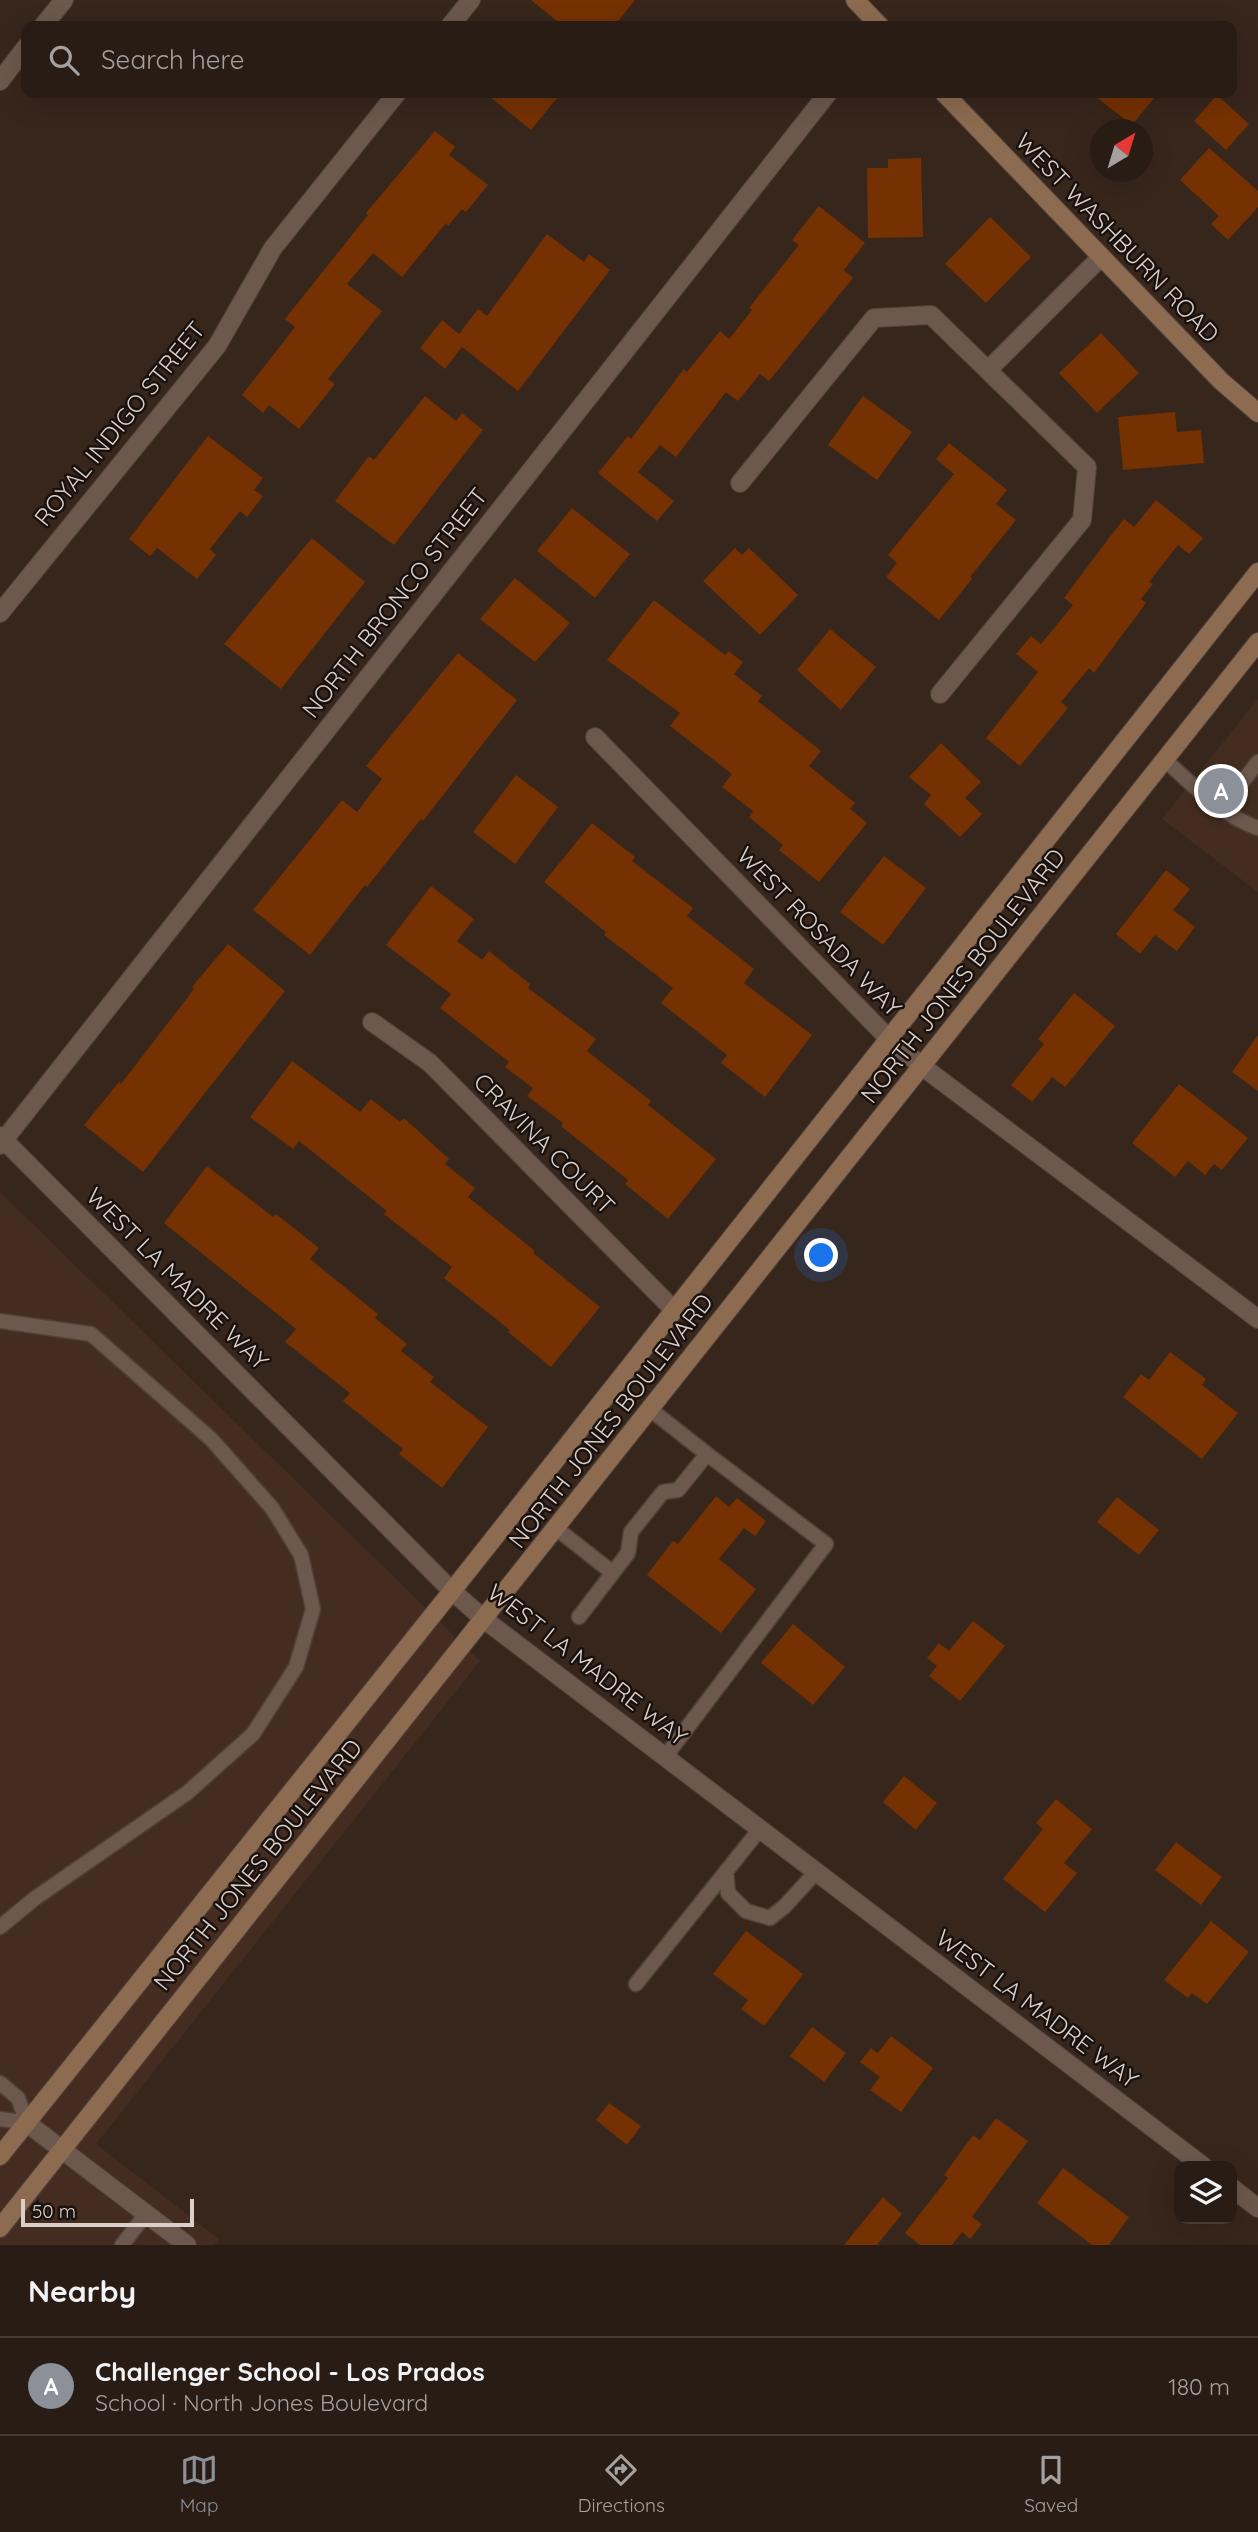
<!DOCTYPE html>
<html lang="en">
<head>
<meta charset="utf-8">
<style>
  :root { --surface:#291c15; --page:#352922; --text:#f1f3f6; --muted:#a5a1a0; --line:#453a34; --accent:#8c9099 }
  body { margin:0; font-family:Quicksand,sans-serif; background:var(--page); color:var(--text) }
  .controls { position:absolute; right:21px; bottom:21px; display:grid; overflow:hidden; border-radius:14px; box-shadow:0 7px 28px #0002 }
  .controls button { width:63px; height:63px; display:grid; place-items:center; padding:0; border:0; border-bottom:2px solid var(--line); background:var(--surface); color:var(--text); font:35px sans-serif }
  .compass { position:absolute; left:1090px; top:119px; width:63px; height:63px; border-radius:50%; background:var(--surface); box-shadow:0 7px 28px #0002; rotate:38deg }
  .scale { position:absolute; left:21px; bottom:18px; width:173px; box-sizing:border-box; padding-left:7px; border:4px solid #dbcfc9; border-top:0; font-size:19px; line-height:24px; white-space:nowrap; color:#dbcfc9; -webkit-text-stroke:5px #19110d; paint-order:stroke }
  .you { position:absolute; left:822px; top:1256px; width:24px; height:24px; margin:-18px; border:5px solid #fff; border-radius:50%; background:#1a73e8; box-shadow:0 0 0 10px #1a73e833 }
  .badge { display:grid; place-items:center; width:46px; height:46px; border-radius:50%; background:var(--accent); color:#fff; font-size:23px; font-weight:700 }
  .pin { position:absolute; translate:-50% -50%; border:4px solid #fff; box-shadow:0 2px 7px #0006 }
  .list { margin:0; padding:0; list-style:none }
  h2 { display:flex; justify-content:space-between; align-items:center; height:91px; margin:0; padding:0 28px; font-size:30px }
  h2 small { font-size:23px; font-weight:400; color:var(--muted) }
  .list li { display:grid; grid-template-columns:46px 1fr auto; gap:21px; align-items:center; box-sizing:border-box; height:98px; padding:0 28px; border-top:2px solid var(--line) }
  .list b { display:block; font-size:26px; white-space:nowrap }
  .list p { margin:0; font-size:23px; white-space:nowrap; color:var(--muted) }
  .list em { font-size:23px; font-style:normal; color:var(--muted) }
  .icon { flex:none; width:38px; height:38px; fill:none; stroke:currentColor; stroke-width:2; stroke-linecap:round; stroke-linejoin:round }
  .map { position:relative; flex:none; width:1258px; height:2245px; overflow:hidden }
  .search { position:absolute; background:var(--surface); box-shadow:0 7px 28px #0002; left:21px; right:21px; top:21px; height:77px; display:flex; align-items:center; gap:18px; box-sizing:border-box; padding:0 24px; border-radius:14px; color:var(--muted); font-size:26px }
  .sheet { height:189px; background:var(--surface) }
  nav { display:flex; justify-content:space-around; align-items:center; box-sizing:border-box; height:98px; border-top:2px solid var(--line); background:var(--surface); font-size:19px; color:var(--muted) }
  nav a { display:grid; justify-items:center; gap:4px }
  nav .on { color:var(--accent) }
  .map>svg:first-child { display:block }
  .built { fill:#442d20 }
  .building { fill:#753102 }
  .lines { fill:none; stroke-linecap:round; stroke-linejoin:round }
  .lane-casing { stroke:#4f4139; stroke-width:17 }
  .street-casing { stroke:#4f4139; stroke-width:20 }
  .secondary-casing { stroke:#4f4139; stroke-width:20 }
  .lane { stroke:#6c584d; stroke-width:14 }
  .street { stroke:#6c584d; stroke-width:18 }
  .secondary { stroke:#8c6b50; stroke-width:18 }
  .labels { text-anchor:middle; stroke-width:5; stroke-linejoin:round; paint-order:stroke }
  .street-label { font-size:24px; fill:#dbcfc9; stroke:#19110d }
</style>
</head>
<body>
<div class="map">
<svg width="1258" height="2245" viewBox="0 0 1258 2245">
  <rect width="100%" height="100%" fill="#37261c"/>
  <path class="built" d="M1258 699V892L1162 819Z
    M0 1192 480 1661 96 2144 219 2239 214 2245H0Z"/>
  <path class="building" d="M531 0H635L614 26H563Z
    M485 93H561L531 130Z
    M1091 93H1158L1132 125Z
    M1217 95 1249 124 1226 150 1194 121Z
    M435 131 455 147 449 155 488 185 466 212 462 209 448 226 446 223 402 277 373 253 347 284 382 311 328 379 335 384 299 429 269 405 263 413 242 395 295 327 285 319 368 215 366 213Z
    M1209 148 1258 191V207L1228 240 1211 224 1219 216 1180 180Z
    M921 158 923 237 868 238 867 168H888V159Z
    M819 206 865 243 844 270 853 278 769 381 760 374 738 401 726 392 676 457 660 445 638 472 674 501 657 521 598 473 628 436 631 439 684 369 687 372 720 331 729 339 752 310 749 308 799 245 792 240Z
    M990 217 1031 257 986 303 945 264Z
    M547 234 584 262 589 254 610 270 518 391 462 347 445 369 420 348 442 320 459 334 478 309 487 316Z
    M1101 333 1139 373 1097 413 1059 373Z
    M425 396 456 421 462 413 483 430 394 545 335 501 369 456 374 460Z
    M863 396 912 432 877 480 828 445Z
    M1175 412 1177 432 1201 430 1204 463 1123 470 1118 417Z
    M208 436 263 478 254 490 263 496 247 517 240 511 210 549 216 555 197 579 157 548 150 556 129 539Z
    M949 443 1007 490 996 504 1016 520 970 577 972 579 939 620 886 577 897 563 888 555 954 474 936 459Z
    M1156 500 1203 538 1189 554 1178 545 1149 582 1153 584 1141 599 1146 603 1094 673 1089 668 1061 702 1068 708 1020 766 986 738 1038 672 1016 654 1031 636 1041 644 1073 605 1064 598 1109 538 1124 519 1134 527Z
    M572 508 630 554 595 598 537 551Z
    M312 538 365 582 281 689 224 644Z
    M735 548 742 555 749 548 798 595 760 635 703 581Z
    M515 578 570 623 535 662 480 619Z
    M654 600 725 655 728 651 743 662 734 674 762 696 758 701 821 751 809 766 855 803 850 809 867 823 819 882 779 850 783 845 749 817 753 811 722 787 732 774 670 726 680 713 607 660Z
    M830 629 876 667 841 710 797 670Z
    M458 653 517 700 423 821 421 819 367 887 365 885 310 955 253 910 342 800 357 812 382 779 366 766Z
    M941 743 981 782 965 798 982 814 960 837 924 804 931 795 909 777Z
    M516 775 558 807 515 864 473 832Z
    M592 823 635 857 632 861 693 908 687 916 754 969 744 983 812 1035 765 1097 721 1063 727 1055 661 1003 673 988 604 935 606 932 544 882Z
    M884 856 926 888 883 945 840 912Z
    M1166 870 1190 889 1173 910 1195 927 1177 951 1155 935 1140 954 1116 934Z
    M431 886 474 919 457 941 482 960 489 951 530 984 528 988 596 1039 587 1051 651 1101 648 1105 716 1159 668 1219 625 1184 628 1180 561 1126 563 1123 527 1096 533 1088 505 1067 509 1062 440 1008 451 994 386 945Z
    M228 944 285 991 143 1172 84 1125 119 1082 121 1084 194 989 192 987Z
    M1074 993 1115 1026 1065 1087 1052 1077 1032 1102 1011 1085 1044 1044 1038 1039Z
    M1258 1035V1091L1232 1072Z
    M292 1061 360 1112 371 1099 400 1122 404 1118 449 1159 445 1164 475 1188 468 1197 535 1251 533 1253 600 1307 551 1367 508 1332 510 1330 444 1278 452 1267 384 1214 387 1211 299 1141 293 1149 250 1117Z
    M1179 1084 1248 1138 1222 1170 1214 1164 1205 1175 1188 1161 1175 1177 1132 1143Z
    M207 1166 273 1217 276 1214 319 1248 310 1259 378 1314 375 1318 407 1344 401 1351 434 1377 430 1382 488 1427 442 1488 399 1454 403 1449 343 1401 350 1393 285 1342 296 1329 164 1223Z
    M1170 1352 1206 1379 1202 1385 1238 1413 1202 1459 1123 1397 1141 1374 1149 1380Z
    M716 1496 729 1507 737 1498 766 1521 755 1536 744 1528 719 1559 756 1589 721 1633 647 1575 673 1541 678 1544Z
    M1117 1497 1159 1530 1139 1555 1097 1522Z
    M973 1621 1005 1646 960 1701 929 1676 937 1666 927 1658 939 1643 949 1651Z
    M793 1624 845 1667 813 1705 761 1663Z
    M904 1776 937 1803 916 1830 883 1802Z
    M1056 1799 1092 1829 1064 1863 1077 1873 1045 1912 1003 1879 1043 1829 1036 1823Z
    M1176 1842 1222 1877 1201 1905 1155 1870Z
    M1211 1921 1249 1952 1207 2004 1192 1993 1188 1998 1164 1980Z
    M746 1931 803 1974 764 2026 741 2009 748 2000 713 1974Z
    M812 2027 846 2053 824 2082 790 2056Z
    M891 2036 933 2068 901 2112 870 2090 880 2077 860 2062 871 2048 878 2053Z
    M609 2103 641 2126 627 2145 596 2120Z
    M996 2118 1028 2141 972 2217 982 2224 970 2239 962 2232 952 2245H920L905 2233 948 2178 944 2175 973 2135 980 2140Z
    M1063 2168 1129 2217 1109 2245H1092L1037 2203Z
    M883 2197 902 2214 877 2245H844Z"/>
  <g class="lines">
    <g class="lane-casing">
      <path id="lane" d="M1165 760C1193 785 1222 816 1258 828
        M1222 808 1258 762
        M0 1321 91 1334 211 1439 272 1508 301 1555 313 1609 296 1667 253 1734 187 1793 34 1899 0 1927
        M557 1529 613 1573
        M579 1617 628 1553 631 1532 663 1492 678 1490 707 1454 651 1410
        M665 1757 826 1544 707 1454
        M726 1871 728 1893 746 1911 770 1918 785 1906 816 1872
        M636 1984 760 1829
        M0 2083 18 2098 27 2123 0 2119
        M122 2245 146 2214"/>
    </g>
    <g class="street-casing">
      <path id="street" d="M43 26 64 0
        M450 26 471 0
        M0 81 26 47
        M988 370 1101 257
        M740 483 874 318 931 315 1087 467 1082 520 940 694
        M0 613 217 346 273 248 397 93
        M595 737 889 1039 923 1067 1258 1319
        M372 1022 430 1063 674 1310
        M0 1136 452 1591 485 1620 1203 2166
        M0 1145 828 93
        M27 2123 187 2245
        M1232 2188 1258 2208"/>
    </g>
    <g class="secondary-casing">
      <path id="secondary" d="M855 0 880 26
        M944 93 1221 381 1258 413
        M0 2156 452 1591 1258 572
        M0 2228 1258 642"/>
    </g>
    <use href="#lane" class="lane"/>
    <use href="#street" class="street"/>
    <use href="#secondary" class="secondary"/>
  </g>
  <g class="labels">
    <g class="street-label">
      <text transform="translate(1117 238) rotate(46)" y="8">WEST WASHBURN ROAD</text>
      <text transform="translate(120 424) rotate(-51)" y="8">ROYAL INDIGO STREET</text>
      <text transform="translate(395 603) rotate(-52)" y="8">NORTH BRONCO STREET</text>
      <text transform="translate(819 932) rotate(46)" y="8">WEST ROSADA WAY</text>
      <text transform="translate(963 976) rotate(-52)" y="8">NORTH JONES BOULEVARD</text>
      <text transform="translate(544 1144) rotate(45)" y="8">CRAVINA COURT</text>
      <text transform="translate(177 1279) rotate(45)" y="8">WEST LA MADRE WAY</text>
      <text transform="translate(611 1421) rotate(-52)" y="8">NORTH JONES BOULEVARD</text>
      <text transform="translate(587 1665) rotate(38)" y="8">WEST LA MADRE WAY</text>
      <text transform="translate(258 1865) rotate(-51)" y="8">NORTH JONES BOULEVARD</text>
      <text transform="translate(1037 2009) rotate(37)" y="8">WEST LA MADRE WAY</text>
    </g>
  </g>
</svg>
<div class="controls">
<button><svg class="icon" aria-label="layers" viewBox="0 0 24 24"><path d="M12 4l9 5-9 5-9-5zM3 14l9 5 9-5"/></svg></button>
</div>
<svg class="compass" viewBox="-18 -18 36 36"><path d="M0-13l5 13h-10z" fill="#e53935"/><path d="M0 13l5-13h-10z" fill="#a5a1a0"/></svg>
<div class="scale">50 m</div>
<div class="you"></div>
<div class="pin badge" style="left:1221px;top:791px">A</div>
<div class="search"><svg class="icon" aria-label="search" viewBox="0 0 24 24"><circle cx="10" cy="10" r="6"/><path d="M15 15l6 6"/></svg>Search here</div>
</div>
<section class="sheet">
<h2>Nearby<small></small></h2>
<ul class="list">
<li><span class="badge">A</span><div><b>Challenger School - Los Prados</b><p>School · North Jones Boulevard</p></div><em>180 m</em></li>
</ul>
</section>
<nav>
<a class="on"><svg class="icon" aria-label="map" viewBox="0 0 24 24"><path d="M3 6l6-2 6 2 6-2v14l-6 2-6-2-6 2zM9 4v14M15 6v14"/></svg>Map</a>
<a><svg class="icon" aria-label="directions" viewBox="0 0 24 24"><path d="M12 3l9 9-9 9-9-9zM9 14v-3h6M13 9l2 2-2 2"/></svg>Directions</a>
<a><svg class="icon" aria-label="saved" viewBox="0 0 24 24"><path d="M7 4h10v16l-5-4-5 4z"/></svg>Saved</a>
</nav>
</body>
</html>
